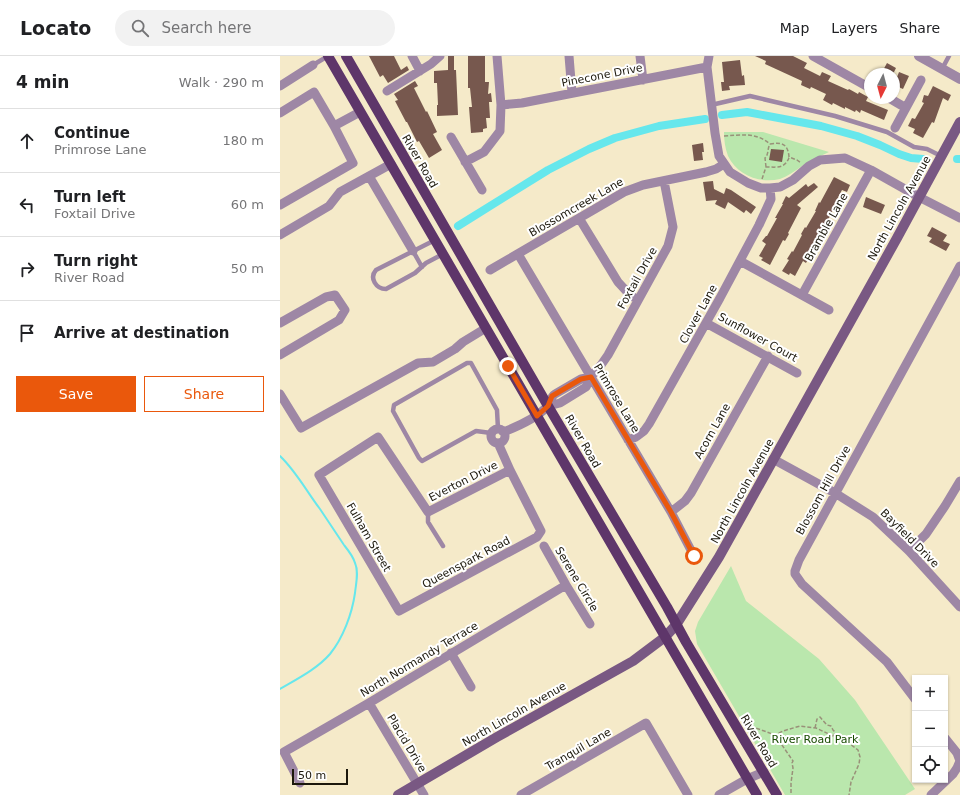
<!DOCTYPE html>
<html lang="en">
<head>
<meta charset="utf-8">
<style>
  :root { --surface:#fff; --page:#f2f2f2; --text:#202124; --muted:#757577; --line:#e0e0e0; --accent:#ea580c }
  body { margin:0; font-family:"DejaVu Sans",sans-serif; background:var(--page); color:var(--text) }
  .controls { position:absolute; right:12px; bottom:12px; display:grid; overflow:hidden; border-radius:0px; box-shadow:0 1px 3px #0004 }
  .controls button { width:36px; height:36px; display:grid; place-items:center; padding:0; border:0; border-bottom:1px solid var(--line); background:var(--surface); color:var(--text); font:20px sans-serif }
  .compass { position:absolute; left:584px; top:12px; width:36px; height:36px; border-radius:50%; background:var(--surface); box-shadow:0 1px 3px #0004; rotate:186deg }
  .scale { position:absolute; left:12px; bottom:10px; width:56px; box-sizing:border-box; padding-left:4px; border:2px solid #1c180c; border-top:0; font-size:11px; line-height:14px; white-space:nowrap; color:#1c180c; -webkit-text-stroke:3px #fff; paint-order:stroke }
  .stop { position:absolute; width:12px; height:12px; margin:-9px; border:3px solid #ea580c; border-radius:50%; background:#fff }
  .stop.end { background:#ea580c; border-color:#fff; box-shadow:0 1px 4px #0008 }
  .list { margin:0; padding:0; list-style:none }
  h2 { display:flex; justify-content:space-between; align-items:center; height:52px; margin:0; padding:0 16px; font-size:17px }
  h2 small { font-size:13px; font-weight:400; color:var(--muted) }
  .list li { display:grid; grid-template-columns:26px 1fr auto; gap:12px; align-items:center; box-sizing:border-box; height:64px; padding:0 16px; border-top:1px solid var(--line) }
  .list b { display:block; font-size:15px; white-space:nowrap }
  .list p { margin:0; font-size:13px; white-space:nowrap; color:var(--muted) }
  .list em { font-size:13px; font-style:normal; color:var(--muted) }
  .actions { display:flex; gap:8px; padding:12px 16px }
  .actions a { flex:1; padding:9px 0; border:1px solid var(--accent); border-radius:0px; text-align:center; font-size:14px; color:var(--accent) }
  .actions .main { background:var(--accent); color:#fff }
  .icon { flex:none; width:22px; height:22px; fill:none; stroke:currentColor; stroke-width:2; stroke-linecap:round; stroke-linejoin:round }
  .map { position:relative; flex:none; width:680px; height:739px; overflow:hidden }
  header { display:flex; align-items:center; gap:24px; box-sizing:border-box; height:56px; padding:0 20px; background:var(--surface); border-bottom:1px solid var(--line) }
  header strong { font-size:19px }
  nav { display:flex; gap:22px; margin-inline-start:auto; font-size:14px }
  .search { width:280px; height:36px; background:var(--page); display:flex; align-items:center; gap:10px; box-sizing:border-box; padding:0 14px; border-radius:22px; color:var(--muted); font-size:15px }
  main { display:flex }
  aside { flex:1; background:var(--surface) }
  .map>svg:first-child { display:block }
  .green { fill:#bae7ad }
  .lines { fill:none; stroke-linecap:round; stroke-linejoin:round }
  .stream { stroke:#66e7ec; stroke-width:2 }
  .canal { stroke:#66e7ec; stroke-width:8 }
  .building { fill:#77584e }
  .path { stroke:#999179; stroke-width:1.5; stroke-dasharray:4 2; stroke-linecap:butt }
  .service { stroke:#9e87a5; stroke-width:4.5 }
  .minor { stroke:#9e87a5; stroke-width:9 }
  .tertiary { stroke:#9e87a5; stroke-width:10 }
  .secondary { stroke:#795883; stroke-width:10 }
  .primary { stroke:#5e366a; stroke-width:10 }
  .route { stroke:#ea580c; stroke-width:5 }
  .labels { text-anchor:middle; stroke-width:4; stroke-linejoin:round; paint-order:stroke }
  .street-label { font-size:11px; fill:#1c180c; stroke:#fff }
  .park-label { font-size:11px; fill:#184b00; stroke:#fff }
</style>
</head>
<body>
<header>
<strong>Locato</strong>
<div class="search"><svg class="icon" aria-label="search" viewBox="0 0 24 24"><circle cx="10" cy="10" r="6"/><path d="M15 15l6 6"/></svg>Search here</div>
<nav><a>Map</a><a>Layers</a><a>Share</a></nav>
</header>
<main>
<aside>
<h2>4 min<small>Walk · 290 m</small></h2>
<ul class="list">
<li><svg class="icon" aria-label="ahead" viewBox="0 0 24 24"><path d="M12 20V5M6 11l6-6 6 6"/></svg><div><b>Continue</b><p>Primrose Lane</p></div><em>180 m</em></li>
<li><svg class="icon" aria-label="left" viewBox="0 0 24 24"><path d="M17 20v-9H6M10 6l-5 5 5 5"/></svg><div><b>Turn left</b><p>Foxtail Drive</p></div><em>60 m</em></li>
<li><svg class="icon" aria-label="right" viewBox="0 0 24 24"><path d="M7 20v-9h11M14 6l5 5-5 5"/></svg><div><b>Turn right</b><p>River Road</p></div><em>50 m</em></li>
<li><svg class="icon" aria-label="arrive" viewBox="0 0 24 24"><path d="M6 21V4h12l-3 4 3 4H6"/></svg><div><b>Arrive at destination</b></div></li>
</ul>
<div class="actions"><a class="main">Save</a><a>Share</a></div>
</aside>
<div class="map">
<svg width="680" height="739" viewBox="0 0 680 739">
  <rect width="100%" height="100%" fill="#f5eac9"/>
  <path class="green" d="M444 76H483L549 96C540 100 530 105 522 110 515 115 508 120 500 123 480 128 457 119 448 100 445 92 444 84 444 76Z
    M451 510 466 545 539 603 575 644 635 733 625 739H505L417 588 415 575 418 566Z"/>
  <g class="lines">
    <path class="stream" d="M0 400C16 415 27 436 40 453 48 465 56 477 64 489 68 494 73 500 75 507 79 516 76 527 75 537 72 558 63 582 50 598 37 613 17 623 0 633"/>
    <path class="canal" d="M442 59 467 56 541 70 577 80 600 89 619 98 631 102 643 103
      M677 103H680
      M178 170 268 114 309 93 335 82 379 70 425 63"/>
  </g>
  <path class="building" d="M89 0H114L121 14 127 10 129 14 108 27 103 19 100 21Z
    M168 0H174V14H176L178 59 157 60V49H158L157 27H154V15L168 14Z
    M188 0H205V26H209L208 38 211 37 212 46H209L210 62H206L207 72 203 73V76L191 77 189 51H192L190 32H188Z
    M475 0H513L527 7 524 12 540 20 542 16 551 20 548 25 568 34 569 33 578 38 579 36 588 41 586 45 608 54 604 64 581 54 580 57 576 54 575 56 565 51V53L553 47 552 49 543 44 546 38 531 31 530 33 521 29 522 25 485 8 486 5Z
    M460 4 462 20 464 19 465 29 449 30 450 34 442 35 441 26H444L442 6Z
    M607 7 616 12 613 18H601Z
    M619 16 629 20 623 33 614 29Z
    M135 25 138 30 134 32 146 56 147 55 157 76 153 78 162 94 149 102 139 85 137 86 127 66H126L115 45 118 44 114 38Z
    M653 30 671 39 668 45 663 42 654 67 652 66 643 82 633 77 635 73 628 70 632 62 635 63 644 47 642 46 644 39 648 40Z
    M423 87 424 96H422L423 104 414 105 412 89Z
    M491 93 504 94 502 106 489 104Z
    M554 121 570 129 567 136 562 134 552 153 553 154 547 166 550 168 546 174H545L535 191 537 192 533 198 531 197 526 207 523 205 515 220 510 217 509 219 502 215 509 204 507 203 512 195 513 196 522 179 521 178 525 171 526 172 536 155H535L539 146 540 147Z
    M433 125 434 133 444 138 446 132 451 134 476 151 471 158 466 154 464 157 448 146 445 153 435 148 437 144 426 145 423 126Z
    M534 127 538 131 517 149 521 152 508 177 509 178 505 185 503 184 490 209 481 204 483 202 479 200 486 188 482 185 486 180H487L497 162H495L503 148H502L506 140 509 142 526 128 528 131Z
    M586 141 605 149 601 158 583 151Z
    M652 171 667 179 663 185 670 188 666 195 649 186 652 182 647 180Z"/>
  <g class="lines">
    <path class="path" d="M444 80C462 79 476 76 490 88 502 86 508 88 509 101L517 104 521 107
      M486 111 485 102C489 98 487 93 490 88
      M482 123 486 111C497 111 504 113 509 102
      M465 668 495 679 503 675 520 670 536 672 570 688 578 694 580 701 579 708 571 726 569 739
      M535 672 537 663 540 661 547 669 551 670 553 674 555 676 554 680
      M495 679 513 705 512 707 513 712 511 727V739
      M564 685 565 683 568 682 573 678"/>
    <path class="service" d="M33 9 48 0
      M662 13 669 0
      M431 49 470 40 555 60 607 76 634 91 647 93 661 100
      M155 184 96 214C89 222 96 233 106 233L135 217 146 207 163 198
      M133 195 142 211
      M211 377 196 375 142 405 139 402 113 355 114 349 187 307H191L217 354 218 373
      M148 456V466L163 490"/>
    <path class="minor" d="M132 0 140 15
      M289 0 292 37
      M360 0 363 24
      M429 0 427 11 435 77 439 100 450 116 468 127 481 132H490L500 131 513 124 529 110 540 104 565 102 591 114 639 141 680 162
      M533 0 590 32
      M0 30 33 9
      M107 35 151 8 160 0
      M609 42 626 52
      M221 49 242 47 427 11
      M0 57 34 36 54 70 73 107 0 149
      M54 70 80 56
      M615 72 641 24
      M171 81 202 134
      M185 106 204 96 220 75 221 49 217 0
      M89 120 133 195
      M299 162 338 226 350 239 358 244
      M0 179 49 150 60 136 111 108
      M238 198 391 456 414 500
      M460 205 549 254
      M210 214 344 136 363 129 426 116 436 113 444 108
      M522 239 591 114
      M0 267 46 241 55 239 65 254 59 264 0 299
      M426 267 517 317
      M0 338 21 372 138 307 153 306 175 293 183 286 206 272
      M268 350 280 347 306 331 311 321 321 309 328 299 388 190 393 171 384 125
      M211 380a7 7 0 1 1 14 0a7 7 0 1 1-14 0Z
      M223 376C239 370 255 363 267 351 271 347 270 341 275 338L301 323 311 321
      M348 384 356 381 364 375 369 368 382 345 440 242 479 169 491 143 490 132
      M218 387 230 414 261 475 257 481 119 555 39 419 98 381 148 456 230 414
      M493 403 555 437 593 461 629 495 680 551
      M391 456 405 445 411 437 488 300
      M264 490 286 529 310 568
      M629 495 646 478 665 450 680 425
      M171 597 191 631
      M635 643 607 606 522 528 515 518V515L519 504 680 210
      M89 647 144 739
      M20 727 4 696 89 647 286 529
      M241 739 366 667 408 739
      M439 739 467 723 484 716
      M651 739 673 718 677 712 680 705 677 697 665 682"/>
    <path class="tertiary" d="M639 0 680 23"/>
    <path class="secondary" d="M118 739 217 681 353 605 385 581 396 569 439 501 617 182 680 66"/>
    <path class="primary" d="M48 0 477 739
      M66 0 268 350 387 551 406 586 497 739"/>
  </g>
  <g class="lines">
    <path class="route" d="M228 310 257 360 268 350 272 340 301 323 311 321 391 456 414 500"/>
  </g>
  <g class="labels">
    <g class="street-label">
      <text transform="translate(322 19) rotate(-11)" y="4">Pinecone Drive</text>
      <text transform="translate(140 105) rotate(60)" y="4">River Road</text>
      <text transform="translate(296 151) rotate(-30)" y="4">Blossomcreek Lane</text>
      <text transform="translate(619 152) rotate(-61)" y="4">North Lincoln Avenue</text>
      <text transform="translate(546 171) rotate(-61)" y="4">Bramble Lane</text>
      <text transform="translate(357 222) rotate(-61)" y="4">Foxtail Drive</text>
      <text transform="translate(418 258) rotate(-61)" y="4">Clover Lane</text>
      <text transform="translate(478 281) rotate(29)" y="4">Sunflower Court</text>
      <text transform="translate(337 342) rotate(59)" y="4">Primrose Lane</text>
      <text transform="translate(432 375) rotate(-61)" y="4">Acorn Lane</text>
      <text transform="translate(303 385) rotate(60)" y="4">River Road</text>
      <text transform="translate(183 425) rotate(-27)" y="4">Everton Drive</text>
      <text transform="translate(543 434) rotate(-61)" y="4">Blossom Hill Drive</text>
      <text transform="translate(462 435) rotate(-61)" y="4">North Lincoln Avenue</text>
      <text transform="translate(89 481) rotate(60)" y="4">Fulham Street</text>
      <text transform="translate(630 482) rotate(45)" y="4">Bayfield Drive</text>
      <text transform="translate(186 506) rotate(-28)" y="4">Queenspark Road</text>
      <text transform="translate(297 523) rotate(59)" y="4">Serene Circle</text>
      <text transform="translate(139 603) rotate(-31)" y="4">North Normandy Terrace</text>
      <text transform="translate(234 658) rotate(-30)" y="4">North Lincoln Avenue</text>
      <text transform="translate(479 685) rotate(59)" y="4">River Road</text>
      <text transform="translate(127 687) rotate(59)" y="4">Placid Drive</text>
      <text transform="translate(298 693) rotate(-30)" y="4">Tranquil Lane</text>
    </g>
    <g class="park-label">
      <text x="535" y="687">River Road Park</text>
    </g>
  </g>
</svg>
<div class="controls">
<button>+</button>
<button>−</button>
<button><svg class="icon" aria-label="locate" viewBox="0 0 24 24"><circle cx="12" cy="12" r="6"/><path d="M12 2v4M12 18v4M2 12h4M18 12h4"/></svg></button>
</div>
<svg class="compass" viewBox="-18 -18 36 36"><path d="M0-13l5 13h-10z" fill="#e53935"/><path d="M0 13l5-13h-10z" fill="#757577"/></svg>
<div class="scale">50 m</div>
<div class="stop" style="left:414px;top:500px"></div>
<div class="stop end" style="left:228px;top:310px"></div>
</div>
</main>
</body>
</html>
